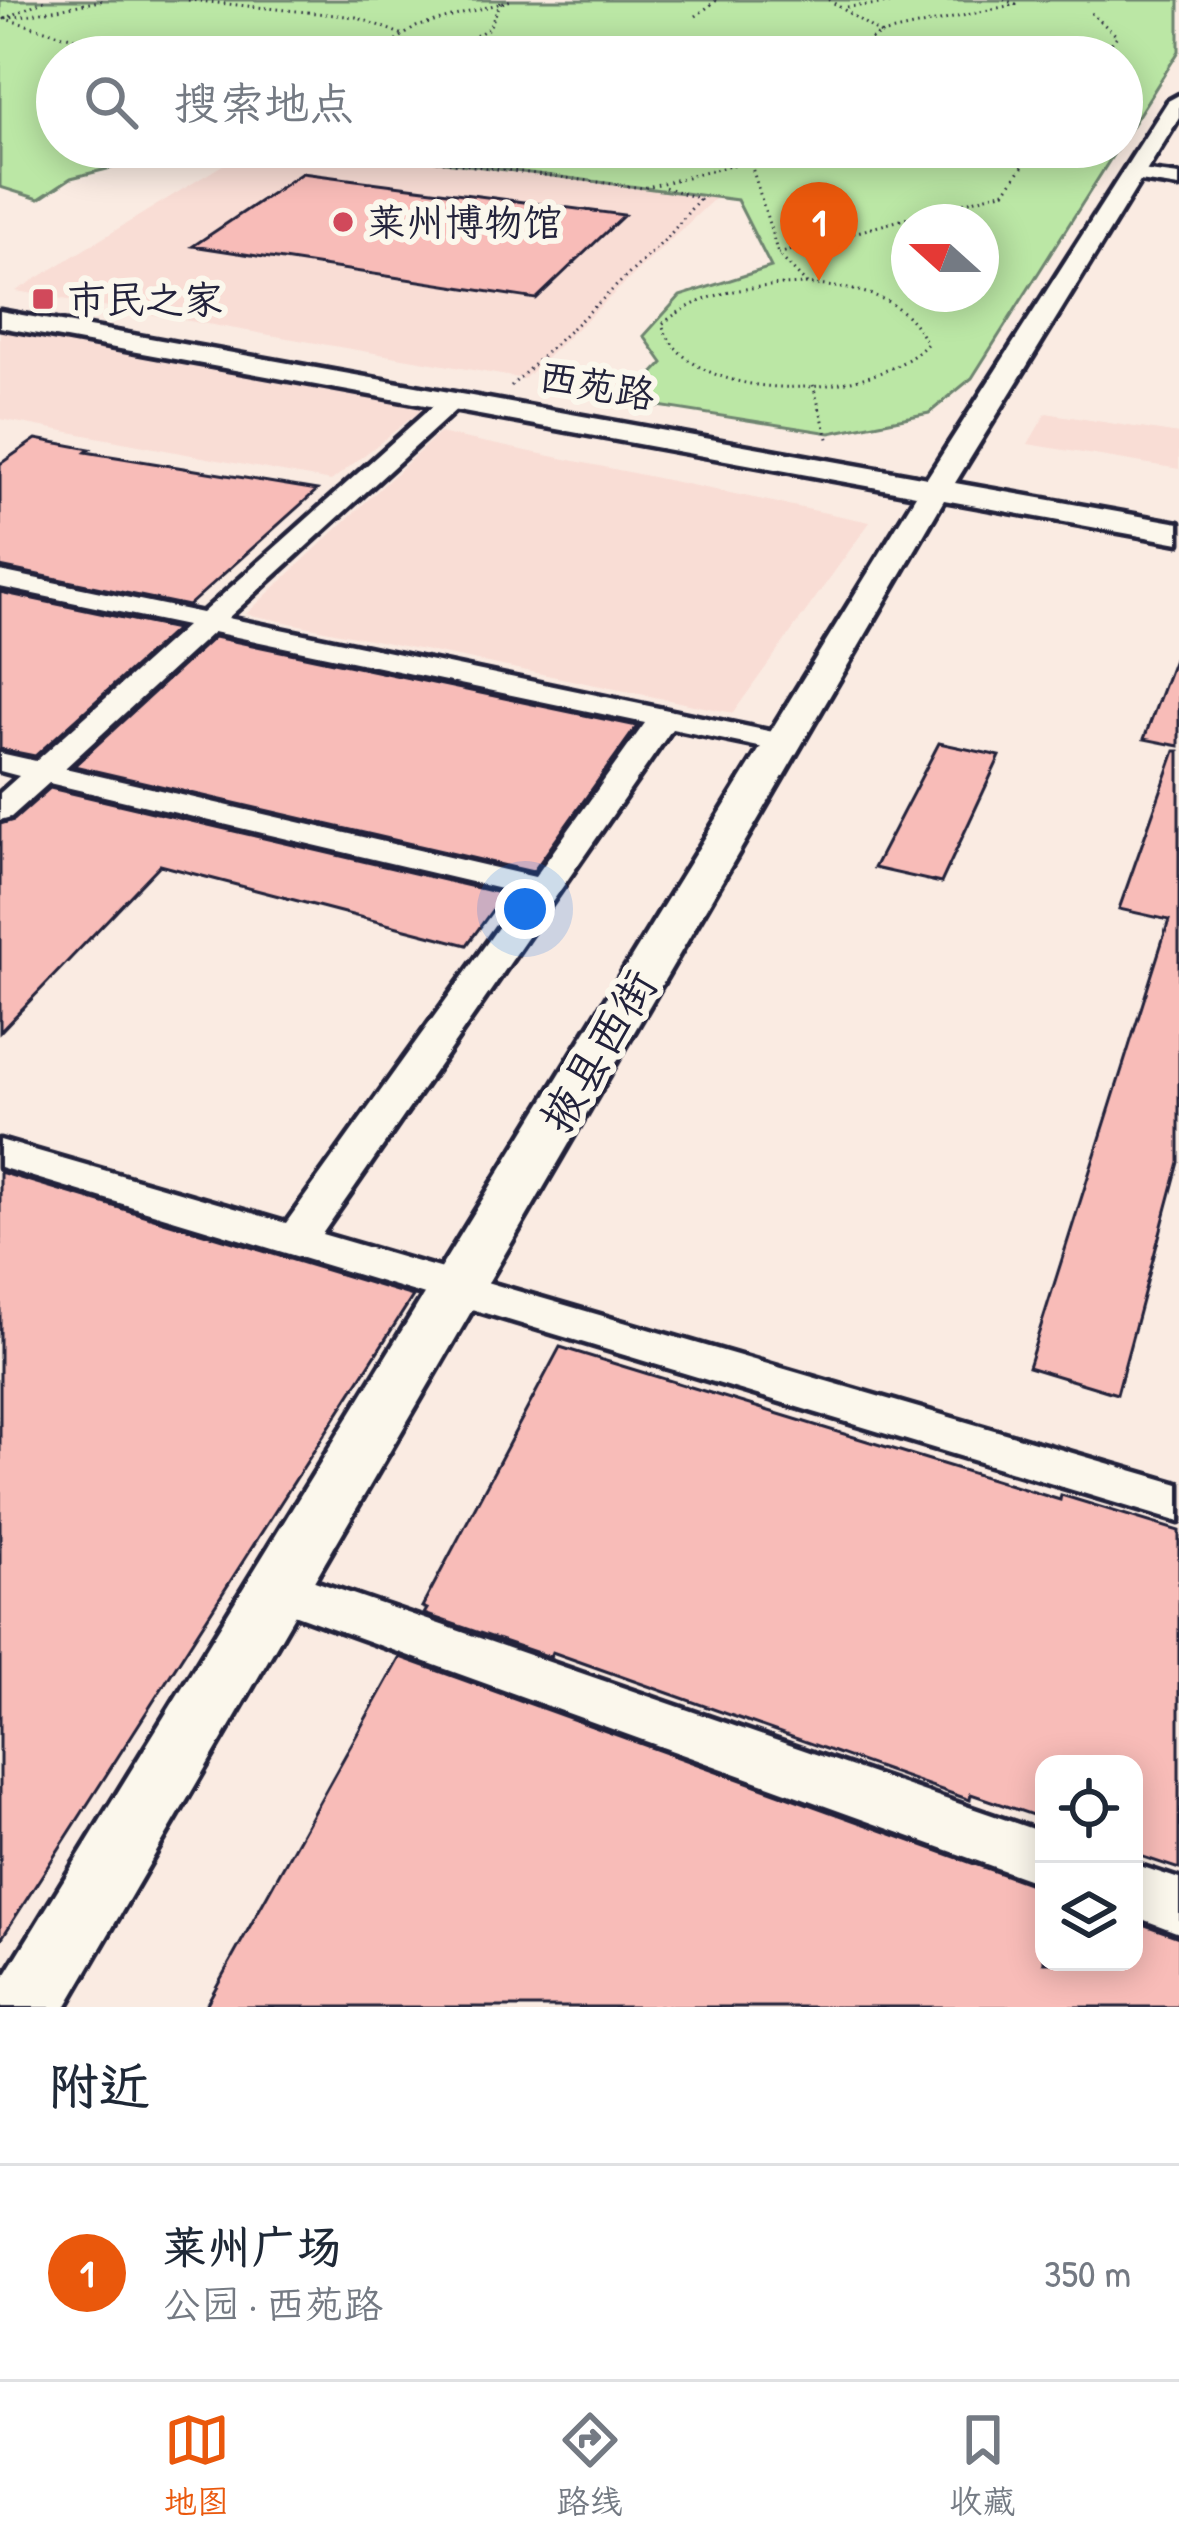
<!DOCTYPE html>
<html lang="zh">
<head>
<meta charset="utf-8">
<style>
  :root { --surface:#fff; --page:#f6f6f7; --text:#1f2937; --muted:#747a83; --line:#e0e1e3; --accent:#ea580c }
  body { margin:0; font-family:"Patrick Hand","LXGW WenKai TC",sans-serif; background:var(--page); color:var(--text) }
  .controls { position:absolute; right:36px; bottom:36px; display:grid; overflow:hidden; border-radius:24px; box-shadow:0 6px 30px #0003 }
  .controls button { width:108px; height:108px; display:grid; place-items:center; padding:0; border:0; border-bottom:3px solid var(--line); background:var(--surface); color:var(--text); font:60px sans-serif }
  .compass { position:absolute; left:891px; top:204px; width:108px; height:108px; border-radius:50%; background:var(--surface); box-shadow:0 6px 30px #0003; rotate:291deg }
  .you { position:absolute; left:525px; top:909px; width:42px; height:42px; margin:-30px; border:9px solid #fff; border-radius:50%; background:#1a73e8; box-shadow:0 0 0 18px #1a73e833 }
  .badge { display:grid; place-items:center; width:78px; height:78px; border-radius:50%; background:var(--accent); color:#fff; font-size:39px; font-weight:700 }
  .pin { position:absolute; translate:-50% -99px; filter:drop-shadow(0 3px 6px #0008) }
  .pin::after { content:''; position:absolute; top:63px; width:42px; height:36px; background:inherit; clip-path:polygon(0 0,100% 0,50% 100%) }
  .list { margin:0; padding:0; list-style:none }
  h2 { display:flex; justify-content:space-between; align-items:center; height:156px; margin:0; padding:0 48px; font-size:51px }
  h2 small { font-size:39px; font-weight:400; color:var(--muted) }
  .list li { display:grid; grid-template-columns:78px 1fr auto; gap:36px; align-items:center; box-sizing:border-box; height:216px; padding:0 48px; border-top:3px solid var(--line) }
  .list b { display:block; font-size:45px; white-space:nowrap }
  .list p { margin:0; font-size:39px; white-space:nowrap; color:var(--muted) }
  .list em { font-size:39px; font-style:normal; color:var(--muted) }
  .icon { flex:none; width:66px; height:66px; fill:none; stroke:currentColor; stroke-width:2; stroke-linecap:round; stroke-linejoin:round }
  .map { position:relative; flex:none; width:1179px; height:2007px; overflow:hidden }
  .search { position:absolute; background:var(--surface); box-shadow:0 6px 30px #0003; left:36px; right:36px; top:36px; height:132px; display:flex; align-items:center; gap:30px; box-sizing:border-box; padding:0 42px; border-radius:66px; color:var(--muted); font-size:45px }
  .sheet { height:372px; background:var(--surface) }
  nav { display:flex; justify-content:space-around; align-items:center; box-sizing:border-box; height:168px; border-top:3px solid var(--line); background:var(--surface); font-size:33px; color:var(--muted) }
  nav a { display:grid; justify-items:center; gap:6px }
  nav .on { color:var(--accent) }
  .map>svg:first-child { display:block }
  .built { fill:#f9ddd5 }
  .green { fill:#bbe7a5; stroke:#6e8470; stroke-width:3; fill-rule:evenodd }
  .building { fill:#f8bcb8; stroke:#22223b; stroke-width:3 }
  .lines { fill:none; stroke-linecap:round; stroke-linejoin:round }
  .minor-casing { stroke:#22223b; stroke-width:9 }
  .major-casing { stroke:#22223b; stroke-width:9 }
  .path { stroke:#22223b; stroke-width:3; stroke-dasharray:1.5 4.5; stroke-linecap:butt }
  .minor { fill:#fbf7ec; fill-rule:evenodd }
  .major { fill:#fbf7ec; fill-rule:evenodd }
  .poi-dot { fill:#d1495b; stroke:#fbf7ec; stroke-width:4.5 }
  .labels { text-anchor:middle; stroke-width:12; stroke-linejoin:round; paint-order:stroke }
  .far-poi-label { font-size:39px; fill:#22223b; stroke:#fbf7ec; text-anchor:start }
  .far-street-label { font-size:39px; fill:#22223b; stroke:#fbf7ec }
  .street-label { font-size:45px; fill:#22223b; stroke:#fbf7ec }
</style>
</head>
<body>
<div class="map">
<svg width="1179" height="2007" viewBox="0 0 1179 2007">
  <rect width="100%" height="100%" fill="#faebe2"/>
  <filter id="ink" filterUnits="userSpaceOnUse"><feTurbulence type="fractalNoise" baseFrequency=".00833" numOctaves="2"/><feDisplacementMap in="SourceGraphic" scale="24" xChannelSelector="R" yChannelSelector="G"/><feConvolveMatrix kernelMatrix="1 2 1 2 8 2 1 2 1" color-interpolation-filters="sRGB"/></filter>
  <g filter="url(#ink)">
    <path class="built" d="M252 147H330L716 197 524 379 16 291Z
      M0 329 427 406 331 481 0 419Z
      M1046 413 1179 434V469L1028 444Z
      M439 433 870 522 733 713 246 614Z"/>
    <path class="green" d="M0 0H1179V51L1122 141V57H57V147H158L135 162 71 178 39 199 0 187Z
      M330 147H1118L972 378 929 413 830 433 627 401 663 363 644 336 680 296 771 267 737 200ZM909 222H981V294H909Z"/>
    <path class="building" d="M302 173 624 215 536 299 193 246Z
      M36 439 90 449 86 452 317 490 188 606 0 567V464Z
      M0 592 176 629 35 756 0 749Z
      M214 637 637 726 533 872 74 766Z
      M1176 654 1179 655V746L1144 739Z
      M939 743 1000 756 941 883 874 868Z
      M1175 751H1179V1162L1117 1394 1028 1367 1169 920 1119 909Z
      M50 788 504 894 467 945 160 865 0 1032V824L14 820Z
      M0 1172 413 1296 0 1941Z
      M560 1347 1060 1500 1061 1495 1179 1531V1869L1134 1854V1764H1044V1819L971 1794 970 1800 552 1652 550 1657 424 1614 427 1609 422 1607Z
      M400 1657 1044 1889V1962H1134V1921L1179 1937V2007H205Z"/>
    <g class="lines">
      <g class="minor-casing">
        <path id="minor" d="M1134 169 1179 175V187L1127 179V171Z
          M452 394 460 396V406L228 618 783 734 798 743 783 752 672 729 322 1234 1179 1484V1522L0 1167V1140L286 1223 522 894 49 783 11 817 0 820V793L19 776 0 771V753L36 761 186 626 0 587V571L202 613 444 396ZM213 632 645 723 535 877 65 768Z
          M277 1568 1044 1833V1885L260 1602 253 1588 260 1574Z
          M1134 1864 1179 1879V1933L1134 1916Z"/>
      </g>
      <g class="major-casing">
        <path id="major" d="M1179 95V118L955 483 1179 523V543L944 500 66 2007H0L1 1982 916 495 0 327V311L927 478 1168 101Z"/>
      </g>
      <path class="path" d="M44 0 5 19 89 42 96 57
        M188 0 356 17 401 34
        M829 0 881 34 839 57
        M847 7 924 0
        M1091 13 1117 36 1100 57
        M696 16 717 0
        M0 20 105 0
        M881 34 1016 4 1004 0
        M371 57 416 27 512 0
        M440 57 489 28 501 2
        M330 147 643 188 750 161
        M777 147 776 152 750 161 778 254
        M805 284C859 289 900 292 927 344 874 401 690 409 662 324 705 290 752 286 805 284Z
        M807 284 778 254 1005 191 1037 147
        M813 385 829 442
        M511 386 668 237 699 199 662 186"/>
      <use href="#minor" class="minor"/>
      <use href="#major" class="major"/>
    </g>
  </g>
  <g class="poi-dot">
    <circle cx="343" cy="222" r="12"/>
    <rect x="31" y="287" width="24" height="24" rx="6"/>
  </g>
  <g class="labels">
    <g class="far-poi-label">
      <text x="367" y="236">莱州博物馆</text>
      <text x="67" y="313">市民之家</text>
    </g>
    <g class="far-street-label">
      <text transform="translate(597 385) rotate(10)" y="14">西苑路</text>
    </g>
    <g class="street-label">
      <text transform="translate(598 1051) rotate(-59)" y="16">掖县西街</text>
    </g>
  </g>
</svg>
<div class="controls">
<button><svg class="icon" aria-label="locate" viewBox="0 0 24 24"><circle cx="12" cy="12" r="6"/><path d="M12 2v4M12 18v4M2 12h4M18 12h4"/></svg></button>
<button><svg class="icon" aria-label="layers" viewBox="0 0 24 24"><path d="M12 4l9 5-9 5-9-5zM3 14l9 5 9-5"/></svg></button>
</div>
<svg class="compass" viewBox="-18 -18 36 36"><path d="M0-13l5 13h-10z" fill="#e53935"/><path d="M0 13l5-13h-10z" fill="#747a83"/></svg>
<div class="you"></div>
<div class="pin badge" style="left:819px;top:281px">1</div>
<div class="search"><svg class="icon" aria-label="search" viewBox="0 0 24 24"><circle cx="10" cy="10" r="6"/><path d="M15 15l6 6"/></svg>搜索地点</div>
</div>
<section class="sheet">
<h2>附近<small></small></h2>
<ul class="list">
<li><span class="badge">1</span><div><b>莱州广场</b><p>公园 · 西苑路</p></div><em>350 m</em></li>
</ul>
</section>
<nav>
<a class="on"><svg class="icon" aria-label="map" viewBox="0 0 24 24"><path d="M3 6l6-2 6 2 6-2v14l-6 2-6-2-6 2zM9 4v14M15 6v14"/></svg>地图</a>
<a><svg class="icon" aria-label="directions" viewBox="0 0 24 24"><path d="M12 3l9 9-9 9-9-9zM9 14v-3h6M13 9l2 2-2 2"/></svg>路线</a>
<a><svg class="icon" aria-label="saved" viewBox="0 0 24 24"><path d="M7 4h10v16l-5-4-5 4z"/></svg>收藏</a>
</nav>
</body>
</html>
